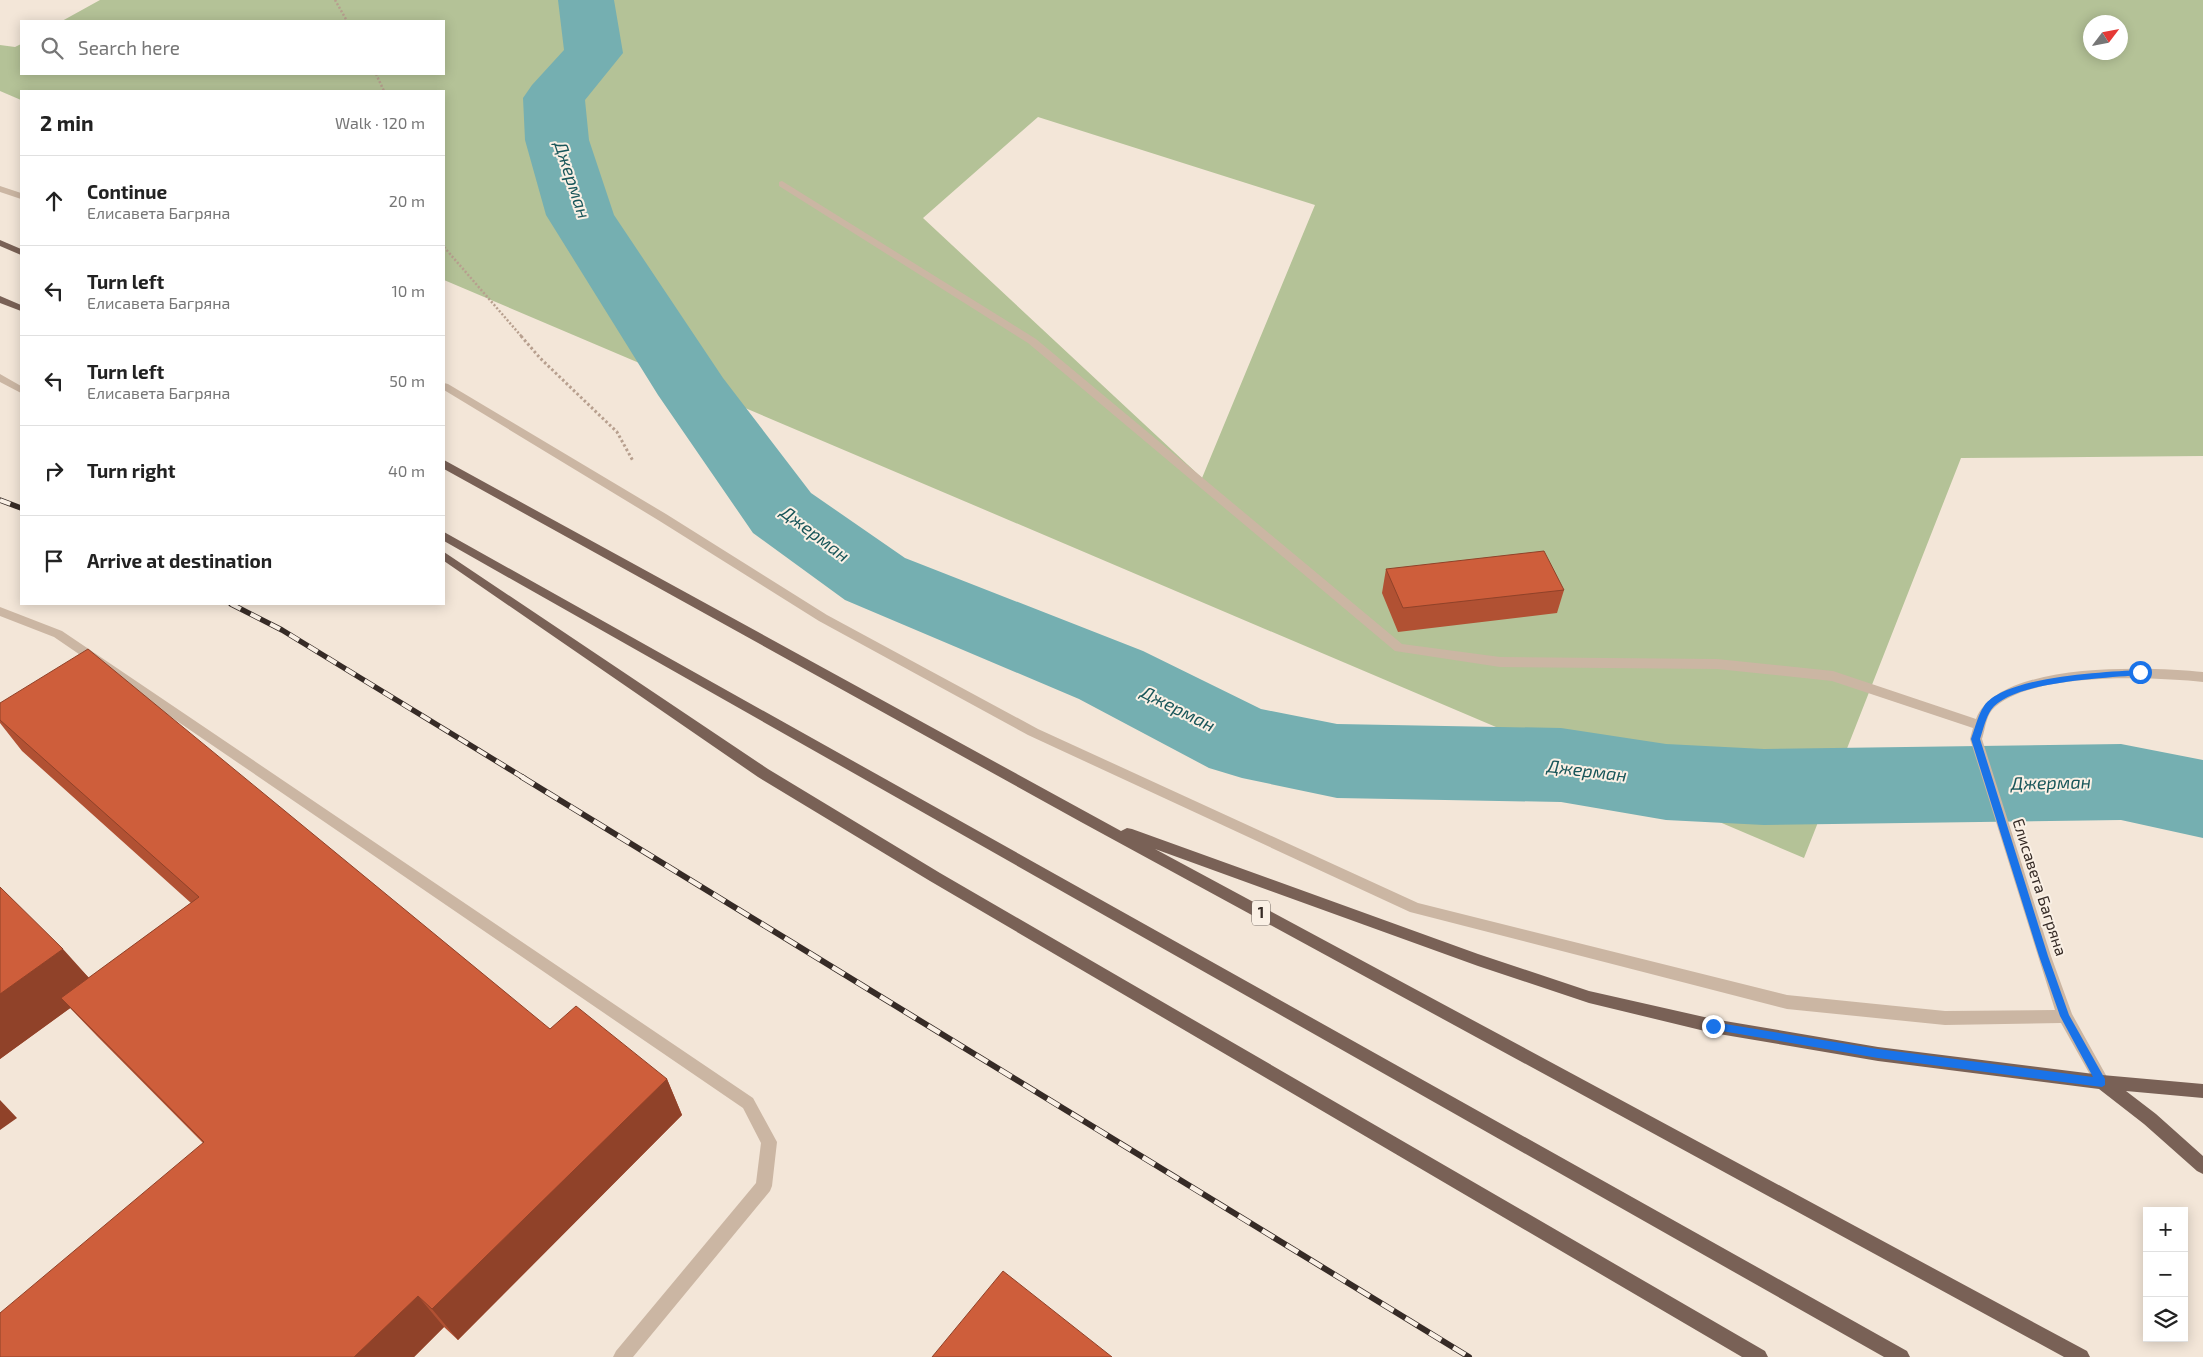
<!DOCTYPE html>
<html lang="en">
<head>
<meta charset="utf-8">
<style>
  :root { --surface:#fff; --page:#f2f2f2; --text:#222; --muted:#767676; --line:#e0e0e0 }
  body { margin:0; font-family:"Exo 2",sans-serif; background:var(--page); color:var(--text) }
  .controls { position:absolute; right:15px; bottom:15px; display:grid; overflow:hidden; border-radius:0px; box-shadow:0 2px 12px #0003 }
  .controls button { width:45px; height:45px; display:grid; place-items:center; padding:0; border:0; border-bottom:1px solid var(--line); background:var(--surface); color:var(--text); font:25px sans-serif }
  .compass { position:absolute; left:2083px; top:15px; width:45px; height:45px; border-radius:50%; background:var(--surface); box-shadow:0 2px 12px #0003; rotate:58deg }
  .stop { position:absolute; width:15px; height:15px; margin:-11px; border:4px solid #1a73e8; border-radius:50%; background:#fff }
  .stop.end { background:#1a73e8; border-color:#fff; box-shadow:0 1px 5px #0008 }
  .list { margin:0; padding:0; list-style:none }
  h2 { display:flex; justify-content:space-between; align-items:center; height:65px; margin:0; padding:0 20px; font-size:21px }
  h2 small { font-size:16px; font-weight:400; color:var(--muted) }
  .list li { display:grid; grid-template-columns:32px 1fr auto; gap:15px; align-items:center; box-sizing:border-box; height:90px; padding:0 20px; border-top:1px solid var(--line) }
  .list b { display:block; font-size:19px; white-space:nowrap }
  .list p { margin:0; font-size:16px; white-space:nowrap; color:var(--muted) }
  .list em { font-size:16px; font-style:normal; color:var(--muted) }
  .icon { flex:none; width:28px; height:28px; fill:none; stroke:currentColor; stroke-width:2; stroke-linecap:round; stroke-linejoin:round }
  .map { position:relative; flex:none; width:2203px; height:1357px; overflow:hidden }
  .search { position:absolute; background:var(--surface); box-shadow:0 2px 12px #0003; left:20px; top:20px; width:425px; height:55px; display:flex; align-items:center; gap:12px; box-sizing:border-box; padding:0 18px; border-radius:0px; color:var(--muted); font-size:19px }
  .panel { position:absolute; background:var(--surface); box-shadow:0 2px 12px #0003; left:20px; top:90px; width:425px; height:515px; border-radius:0px }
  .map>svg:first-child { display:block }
  .green { fill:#b4c297; fill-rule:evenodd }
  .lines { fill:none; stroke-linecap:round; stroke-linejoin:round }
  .river { fill:#75afb1; fill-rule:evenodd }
  .path-far1 { stroke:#b79f8e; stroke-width:2.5; stroke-dasharray:2 2; stroke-linecap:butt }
  .path { stroke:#b79f8e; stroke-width:3; stroke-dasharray:2.5 2.5; stroke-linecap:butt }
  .service { fill:#cbb6a3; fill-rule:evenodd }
  .minor { fill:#cbb6a3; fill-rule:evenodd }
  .primary { fill:#796156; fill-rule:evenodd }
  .rail-far1-casing { stroke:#362b26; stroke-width:5.5 }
  .rail-casing { stroke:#362b26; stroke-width:6 }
  .rail-far1 { stroke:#faf0e5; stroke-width:4; stroke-dasharray:11; stroke-linecap:butt }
  .rail { stroke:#faf0e5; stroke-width:4.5; stroke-dasharray:14; stroke-linecap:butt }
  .wall { fill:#b15133 }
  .shaded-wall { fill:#904229 }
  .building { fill:#ce5e3b; stroke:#904229 }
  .route { fill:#1a73e8 }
  .labels { text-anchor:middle; stroke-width:4; stroke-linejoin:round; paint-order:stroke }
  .shield { fill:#faf0e5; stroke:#71665f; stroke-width:1 }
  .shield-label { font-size:15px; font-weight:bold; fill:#362b26 }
  .street-label { font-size:16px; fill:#362b26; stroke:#faf0e5 }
  .water-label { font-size:18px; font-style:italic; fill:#19565a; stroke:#faf0e5 }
</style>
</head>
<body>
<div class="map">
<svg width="2203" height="1357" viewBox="0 0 2203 1357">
  <rect width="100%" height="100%" fill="#f3e6d8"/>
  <path class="green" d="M100 0H2203V456L1961 458 1804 858 444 280V91H21V100L0 91V45L15 47 21 44V74H444V21H62ZM2090 22H2120V52H2090ZM1038 117 1315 205 1202 478 923 218Z"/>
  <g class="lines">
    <path class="river" d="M558 0H614L623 53 585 100 589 140 614 215 723 378 811 493 905 558 1143 651 1261 709 1337 724 1561 728 1666 744 1764 749 2121 744 2203 760V838L2121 820 1764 825 1666 820 1561 802 1337 798 1242 778 1209 768 1079 699 845 600 753 533 658 395 546 215 525 140 523 98 532 85 564 50Z"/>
    <path class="path-far1" d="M335 0 347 21
      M376 74 384 91
      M444 247 522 337"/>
    <path class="path" d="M521 336 540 358 617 432 633 461"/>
    <path class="service" d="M0 607 62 631 753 1098 777 1142 772 1186 770 1191 633 1357H613L616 1351 756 1183 761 1143 743 1108 54 637 0 616Z"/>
    <path class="minor" d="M782 181 1036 339 1402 644 1500 657 1717 659 1833 671 1976 719C1999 660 2151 667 2203 672V682C2153 677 2029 671 1992 710 1986 717 1985 730 1982 739L2051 956 2072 1014 2107 1077 2110 1082 2107 1087 2102 1089 2097 1087 2061 1023 1945 1025 1787 1009 1410 912 1028 735 819 621 658 520 444 390V383L448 384 666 514 827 615 1038 729 1418 903 1787 995 1945 1011 2055 1010 1970 739 1973 728 1832 681 1717 669 1500 667 1395 651 1028 343 779 186V182Z
      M0 186 21 193V199L0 192Z
      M0 374 21 386V393L0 382Z"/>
    <path class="primary" d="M0 240 21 249V255L0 246Z
      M0 296 21 305V311L0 303Z
      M444 460 1121 831 1127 828 1132 829 1478 954 1589 991 1713 1019 1878 1047 2102 1075 2203 1084V1098L2126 1091 2156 1114 2203 1156V1174L2197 1171 2144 1124 2099 1089 1878 1061 1713 1033 1589 1003 1478 966 1155 849 2087 1351 2090 1357H2064L1081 822 444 469Z
      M444 532 1907 1351 1910 1357H1884L444 541Z
      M444 552 768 769 940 873 1765 1351 1768 1357H1742L930 881 758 777 444 561Z"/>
    <g class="rail-far1-casing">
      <path id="rail-far1" d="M0 500 21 508
        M231 604 282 630 524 778"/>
    </g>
    <g class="rail-casing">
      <path id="rail" d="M522 777 1469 1357"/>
    </g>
    <use href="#rail-far1" class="rail-far1"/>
    <use href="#rail" class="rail"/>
  </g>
  <path class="wall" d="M1386 569 1564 590 1557 613 1398 632 1382 593Z
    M0 703 550 1029 667 1079 682 1115 458 1340 444 1327 414 1357H0L203 1143 97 1036 70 1008 0 1059V887L89 978 191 903 22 751 0 723Z"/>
  <path class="shaded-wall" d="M63 949 98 988 0 1059V994Z
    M667 1079 682 1115 458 1340 432 1309Z
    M0 1100 17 1118 0 1130Z
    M418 1296 444 1327 414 1357H354Z"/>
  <path class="building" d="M1544 551 1564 590 1403 608 1386 569Z
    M88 649 550 1029 576 1006 667 1079 432 1309 418 1296 354 1357H0V1313L204 1142 61 998 199 897 0 720V703Z
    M0 887 63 949 0 994Z
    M1003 1271 1112 1357H932Z"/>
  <path class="route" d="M2140 670 2144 672 2140 675C2107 678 2011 681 1991 710 1986 717 1983 730 1980 739L2048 956 2069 1015 2105 1079V1085L2102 1087 1878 1058 1710 1029 1708 1026 1713 1022 1878 1049 2093 1077 2060 1016 2039 956 1971 739C1975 728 1978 715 1984 706 2005 676 2105 672 2140 670Z"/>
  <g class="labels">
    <rect class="shield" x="1252" y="900.5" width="18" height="25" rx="4"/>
    <g class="shield-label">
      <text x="1261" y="918">1</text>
    </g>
    <g class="street-label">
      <text transform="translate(2040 887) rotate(72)" y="6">Елисавета Багряна</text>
    </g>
    <g class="water-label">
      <text transform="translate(572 180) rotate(72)" y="6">Джерман</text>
      <text transform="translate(815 534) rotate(37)" y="6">Джерман</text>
      <text transform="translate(1178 709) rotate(27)" y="6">Джерман</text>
      <text transform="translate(1587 771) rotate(7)" y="6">Джерман</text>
      <text transform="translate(2051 783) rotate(-1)" y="6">Джерман</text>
    </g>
  </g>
</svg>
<div class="controls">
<button>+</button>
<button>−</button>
<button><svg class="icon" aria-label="layers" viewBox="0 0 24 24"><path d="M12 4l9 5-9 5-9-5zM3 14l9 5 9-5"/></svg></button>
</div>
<svg class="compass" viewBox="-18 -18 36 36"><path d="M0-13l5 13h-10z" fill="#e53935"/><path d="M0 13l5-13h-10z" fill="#767676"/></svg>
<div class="stop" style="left:2140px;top:672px"></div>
<div class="stop end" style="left:1713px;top:1026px"></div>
<div class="search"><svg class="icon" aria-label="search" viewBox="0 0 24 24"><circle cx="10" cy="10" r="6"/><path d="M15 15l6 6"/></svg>Search here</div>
<section class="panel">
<h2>2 min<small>Walk · 120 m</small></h2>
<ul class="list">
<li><svg class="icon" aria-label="ahead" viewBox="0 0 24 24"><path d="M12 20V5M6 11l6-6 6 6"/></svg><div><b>Continue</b><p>Елисавета Багряна</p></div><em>20 m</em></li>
<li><svg class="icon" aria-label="left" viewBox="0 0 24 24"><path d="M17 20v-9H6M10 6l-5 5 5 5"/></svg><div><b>Turn left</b><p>Елисавета Багряна</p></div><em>10 m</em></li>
<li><svg class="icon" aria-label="left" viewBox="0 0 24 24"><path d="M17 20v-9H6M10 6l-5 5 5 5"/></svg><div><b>Turn left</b><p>Елисавета Багряна</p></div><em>50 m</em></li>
<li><svg class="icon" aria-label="right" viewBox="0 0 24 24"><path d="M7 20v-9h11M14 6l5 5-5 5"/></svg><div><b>Turn right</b></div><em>40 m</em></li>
<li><svg class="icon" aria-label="arrive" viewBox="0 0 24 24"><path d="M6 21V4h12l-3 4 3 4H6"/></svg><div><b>Arrive at destination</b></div></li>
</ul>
</section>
</div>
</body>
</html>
